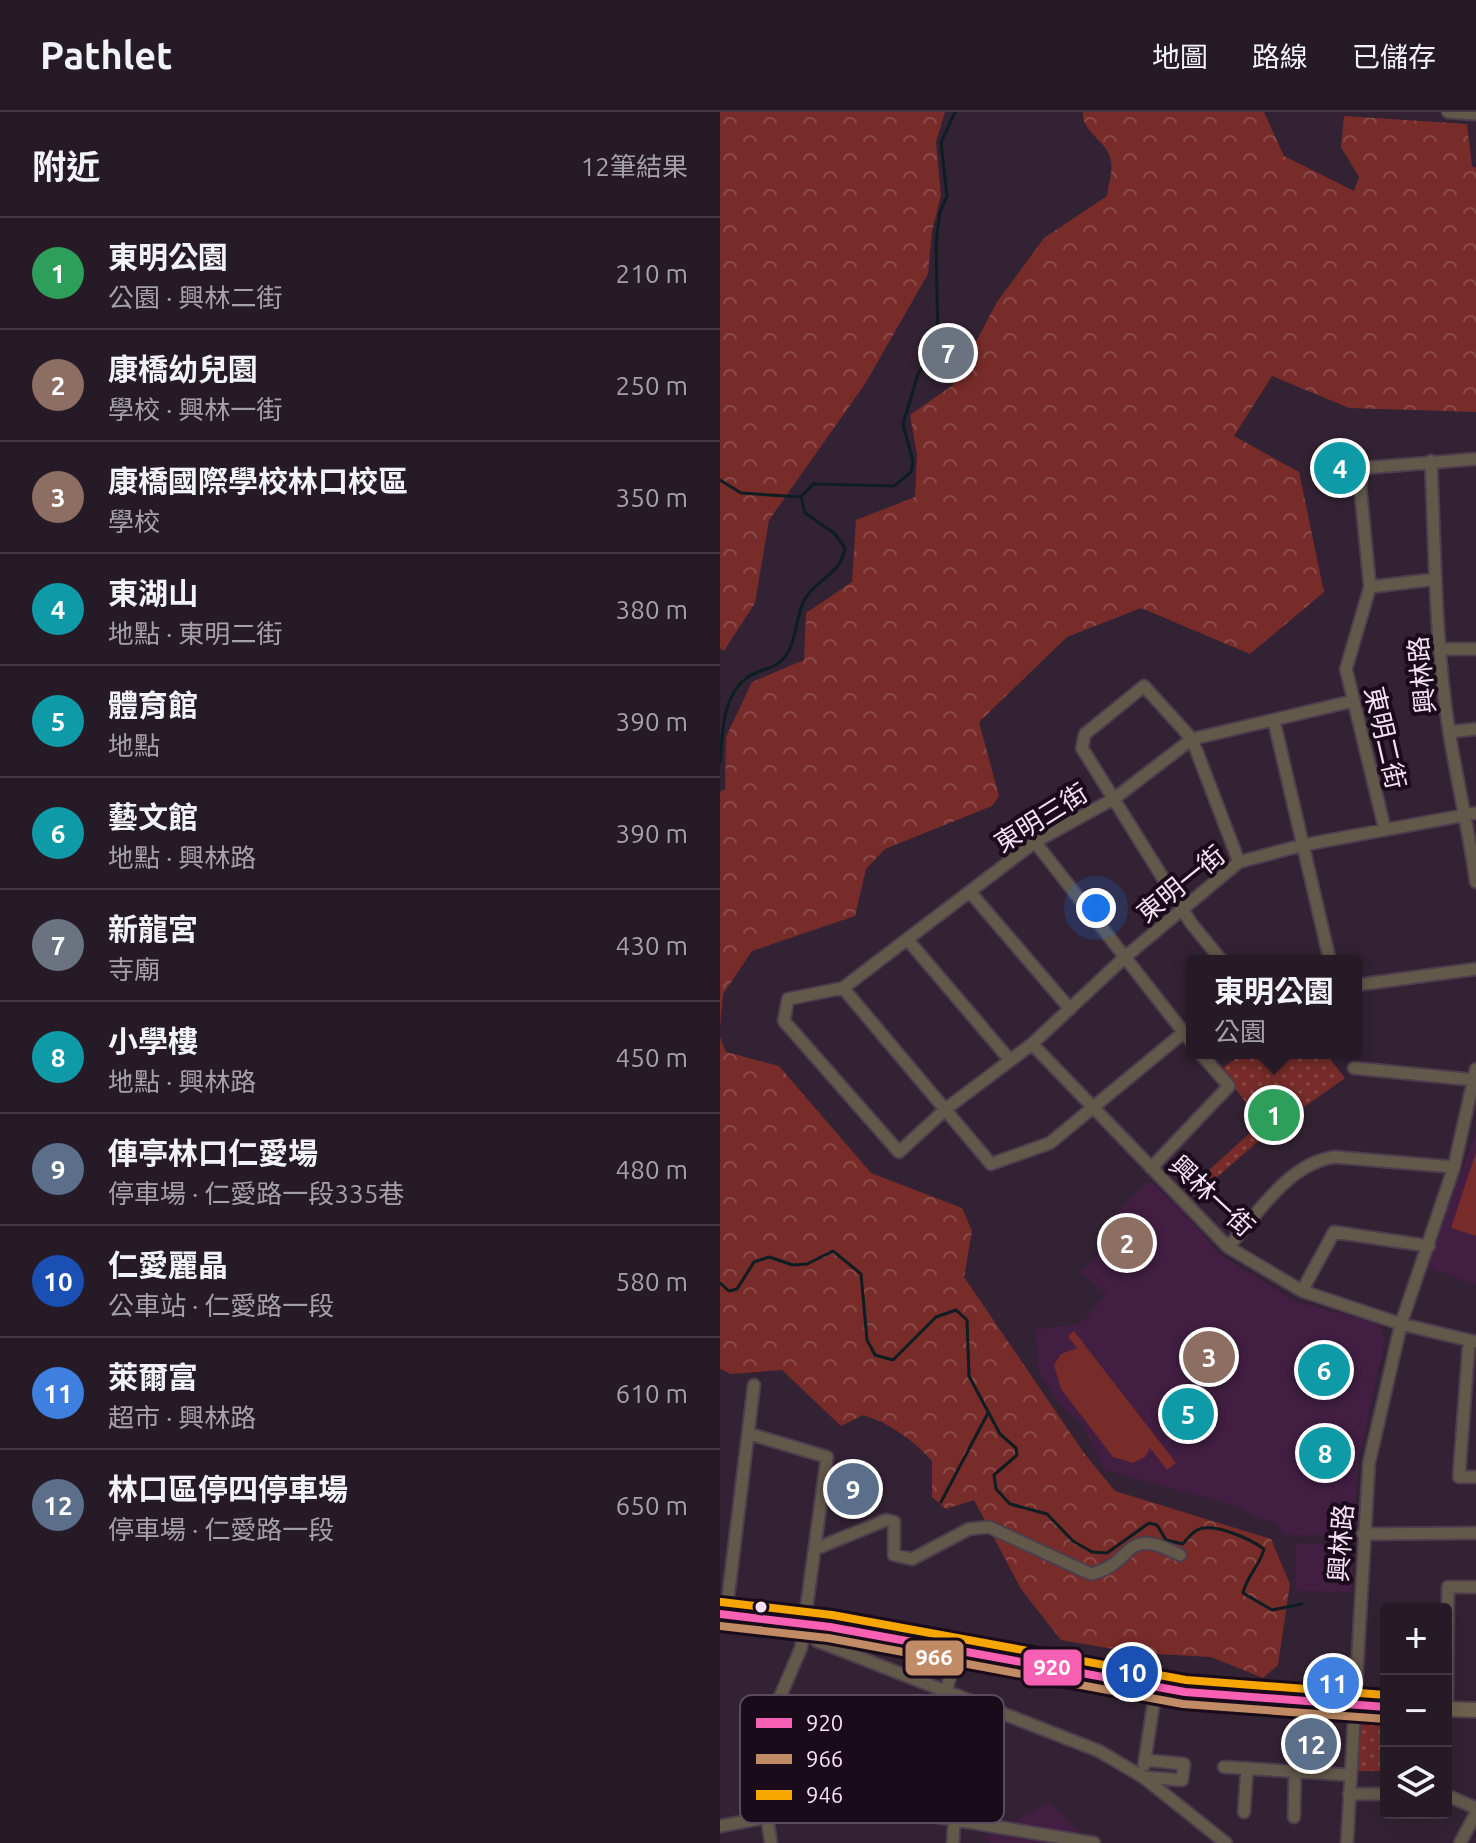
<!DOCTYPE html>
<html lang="zh-TW">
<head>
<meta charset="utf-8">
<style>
  :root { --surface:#261a26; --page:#322732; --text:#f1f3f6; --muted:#a4a1a7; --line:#423843; --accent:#b29eb2 }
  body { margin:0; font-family:Ubuntu,"Noto Sans TC",sans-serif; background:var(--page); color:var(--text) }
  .controls { position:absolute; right:24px; bottom:24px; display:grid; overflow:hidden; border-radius:8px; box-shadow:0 8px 32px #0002 }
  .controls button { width:72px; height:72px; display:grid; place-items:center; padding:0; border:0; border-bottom:2px solid var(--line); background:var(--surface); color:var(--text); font:40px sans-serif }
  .you { position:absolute; left:376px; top:796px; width:28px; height:28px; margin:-20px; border:6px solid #fff; border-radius:50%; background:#1a73e8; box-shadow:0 0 0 12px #1a73e833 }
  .badge { display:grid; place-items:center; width:52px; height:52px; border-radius:50%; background:var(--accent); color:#fff; font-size:26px; font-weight:700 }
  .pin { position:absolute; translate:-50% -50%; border:4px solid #fff; box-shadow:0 2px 8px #0006 }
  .popup { position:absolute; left:466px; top:843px; width:176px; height:104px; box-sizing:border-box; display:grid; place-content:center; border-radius:8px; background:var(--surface); filter:drop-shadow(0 2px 6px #0005); font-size:26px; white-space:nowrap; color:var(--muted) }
  .popup b { font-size:30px; color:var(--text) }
  .popup::after { content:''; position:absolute; left:50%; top:100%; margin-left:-16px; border:16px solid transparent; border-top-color:var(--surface) }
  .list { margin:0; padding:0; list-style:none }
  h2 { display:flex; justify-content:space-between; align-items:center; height:104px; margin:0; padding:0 32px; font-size:34px }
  h2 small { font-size:26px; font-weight:400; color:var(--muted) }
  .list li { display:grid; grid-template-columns:52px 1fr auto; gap:24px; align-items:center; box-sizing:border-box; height:112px; padding:0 32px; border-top:2px solid var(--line) }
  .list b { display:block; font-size:30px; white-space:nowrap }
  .list p { margin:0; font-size:26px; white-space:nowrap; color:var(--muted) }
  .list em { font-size:26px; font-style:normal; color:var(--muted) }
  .icon { flex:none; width:44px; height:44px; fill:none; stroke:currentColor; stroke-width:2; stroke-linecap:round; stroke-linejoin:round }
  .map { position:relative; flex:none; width:756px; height:1731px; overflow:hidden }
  header { display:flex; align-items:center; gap:48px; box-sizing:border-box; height:112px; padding:0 40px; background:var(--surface); border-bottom:2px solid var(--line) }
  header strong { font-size:38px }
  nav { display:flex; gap:44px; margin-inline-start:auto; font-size:28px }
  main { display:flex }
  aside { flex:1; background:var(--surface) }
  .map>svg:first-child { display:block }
  .built { fill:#411e42 }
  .green { fill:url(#green-dots) }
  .forest { fill:url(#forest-crowns) }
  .pitch { fill:#772c29 }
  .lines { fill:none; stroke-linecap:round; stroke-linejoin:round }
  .stream { stroke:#0e1d21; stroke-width:3 }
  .minor-casing { stroke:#4d3e4d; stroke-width:15 }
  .major-casing { stroke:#4d3e4d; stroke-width:18 }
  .minor { stroke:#63594b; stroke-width:11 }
  .major { stroke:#6f634f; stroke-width:14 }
  .bus-1-casing { stroke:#1a0b1a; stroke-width:14 }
  .bus-2-casing { stroke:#1a0b1a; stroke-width:14 }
  .bus-3-casing { stroke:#1a0b1a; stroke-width:14 }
  .bus-1 { stroke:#f860b3; stroke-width:8 }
  .bus-2 { stroke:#c18c65; stroke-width:8 }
  .bus-3 { stroke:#f7a600; stroke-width:8 }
  .bus-dot { fill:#f7e1f6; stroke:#1a0b1a; stroke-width:3 }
  .labels { text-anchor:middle; stroke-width:8; stroke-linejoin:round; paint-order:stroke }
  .street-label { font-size:26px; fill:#f7e1f6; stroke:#1a0b1a }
  .key { fill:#1a0b1a; stroke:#5c4b5c; stroke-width:2 }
  .key-label { font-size:22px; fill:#f7e1f6 }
  .line-badge { stroke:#1a0b1a; stroke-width:3 }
  .badge-label { font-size:22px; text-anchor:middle; font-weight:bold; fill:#fff }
</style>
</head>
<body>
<header>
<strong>Pathlet</strong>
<nav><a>地圖</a><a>路線</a><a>已儲存</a></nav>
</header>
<main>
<aside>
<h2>附近<small>12筆結果</small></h2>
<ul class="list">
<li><span class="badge" style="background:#2e9e5b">1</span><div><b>東明公園</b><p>公園 · 興林二街</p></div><em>210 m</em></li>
<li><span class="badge" style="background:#8d6e63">2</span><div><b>康橋幼兒園</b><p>學校 · 興林一街</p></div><em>250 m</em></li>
<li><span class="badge" style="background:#8d6e63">3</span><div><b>康橋國際學校林口校區</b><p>學校</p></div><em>350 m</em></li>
<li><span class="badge" style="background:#0f9aa8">4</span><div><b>東湖山</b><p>地點 · 東明二街</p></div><em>380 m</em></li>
<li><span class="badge" style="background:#0f9aa8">5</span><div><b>體育館</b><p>地點</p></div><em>390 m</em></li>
<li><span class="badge" style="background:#0f9aa8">6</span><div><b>藝文館</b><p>地點 · 興林路</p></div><em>390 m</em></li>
<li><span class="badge" style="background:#6b7280">7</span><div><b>新龍宮</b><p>寺廟</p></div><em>430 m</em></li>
<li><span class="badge" style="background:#0f9aa8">8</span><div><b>小學樓</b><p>地點 · 興林路</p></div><em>450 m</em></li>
<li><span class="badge" style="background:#5c6f8a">9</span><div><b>俥亭林口仁愛場</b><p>停車場 · 仁愛路一段335巷</p></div><em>480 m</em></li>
<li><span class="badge" style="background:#1a4fb4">10</span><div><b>仁愛麗晶</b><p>公車站 · 仁愛路一段</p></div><em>580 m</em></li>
<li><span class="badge" style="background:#3f7fe0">11</span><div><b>萊爾富</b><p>超市 · 興林路</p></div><em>610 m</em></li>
<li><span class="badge" style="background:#5c6f8a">12</span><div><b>林口區停四停車場</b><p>停車場 · 仁愛路一段</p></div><em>650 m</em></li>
</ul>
</aside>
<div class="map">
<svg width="756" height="1731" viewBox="0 0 756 1731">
  <defs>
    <pattern id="green-dots" width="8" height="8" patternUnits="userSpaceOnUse" patternTransform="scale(2)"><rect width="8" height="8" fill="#772c29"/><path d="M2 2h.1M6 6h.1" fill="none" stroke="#8b4a49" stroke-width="1.8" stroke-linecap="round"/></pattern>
    <pattern id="forest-crowns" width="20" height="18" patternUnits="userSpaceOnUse" patternTransform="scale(2)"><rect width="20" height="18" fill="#772c29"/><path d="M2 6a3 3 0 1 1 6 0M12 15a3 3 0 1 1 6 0" fill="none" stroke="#8b4a49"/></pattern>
  </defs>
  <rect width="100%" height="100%" fill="#323"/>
  <path class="built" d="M756 1020V1173L707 1155Z
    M432 1070 463 1100 499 1142 576 1190 658 1211 665 1227 638 1351 633 1424 563 1423 558 1413 509 1392 385 1358 362 1312 342 1295 319 1262 315 1218 361 1211 386 1183 361 1160 376 1146 382 1115 426 1071Z
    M576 1431 634 1434 632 1480 575 1479Z
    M329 1690 370 1731H271L264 1725Z"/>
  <path class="green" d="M524 941H605L625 966 549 1020 474 1085 467 1078 541 1011 501 957Z
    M637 1607H666V1659H635Z"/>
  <path class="forest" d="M0 0H225L216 30 221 83 212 119 208 162 145 272 49 408 35 491 4 539 0 536Z
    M363 0H544L564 44 634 79 639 65 621 35 624 4 747 12 752 54 756 56V300L629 296 552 264 514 324 579 360 604 480 530 542 421 496 347 525 259 610 279 684 272 694 165 737 146 757 135 804 32 839 3 882 0 916V680L5 677 6 625 32 570 84 548 86 501 132 470 136 408 195 385 197 343 190 303 233 273 277 190 324 126 387 84C388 74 393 60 391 50 389 29 361 21 363 0Z
    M0 925 6 940 59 954 151 1061 242 1096 252 1119 244 1165 364 1341 395 1379 551 1427 570 1472 558 1553 543 1566 491 1545 417 1541 341 1528 301 1477 254 1388 226 1397 212 1385V1349C193 1328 170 1311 143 1303L121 1314 62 1258 11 1262 0 1257Z"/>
  <path class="pitch" d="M756 1040V1124L731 1116Z
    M354 1219 456 1351 447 1358 430 1336 425 1345 413 1351 393 1345 341 1277 334 1253 341 1242 357 1236 348 1224Z
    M485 1226 515 1251 500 1269 470 1243Z"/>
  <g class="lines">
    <path class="stream" d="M0 368 21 381 80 385
      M0 650C3 621 1 584 28 565 44 555 58 558 68 540 79 521 75 494 92 478 106 463 121 459 125 436L114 421 85 401 81 385 93 372 174 374 191 360 193 350 183 312 198 262 218 230 216 130 220 100 227 84 221 31 235 0
      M0 1171 9 1179 17 1177 34 1150 49 1145 73 1153 87 1152 113 1139 141 1162 147 1228 155 1243 173 1248 216 1205 236 1198 247 1208 249 1264 280 1322 296 1336 297 1343 274 1363 276 1377 290 1392 327 1402 353 1429 372 1440 387 1441 429 1411 437 1413 446 1428 463 1432C466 1428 472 1421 477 1418 494 1410 530 1427 544 1437 540 1454 527 1463 523 1481L552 1498 582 1492
      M221 1390 268 1301"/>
    <g class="minor-casing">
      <path id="minor" d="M728 0 756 2
        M615 342 643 356 756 347
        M711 349C715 439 715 530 729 619 737 669 749 719 756 770
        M643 356 640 373 650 475 626 557 665 718
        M650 475 716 467
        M720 537H756
        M633 589 472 627 395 686 315 730 123 876 68 887 64 909 179 1040 227 996 312 932 405 845 519 750 583 733 756 701
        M554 609 610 849
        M729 620 756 617
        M315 730 472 931
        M250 780 350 897
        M187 827 289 947
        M502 849 471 811 362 636 365 622 424 574 472 627 519 750
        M636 873 756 857
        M123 876 271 1052 330 1031 463 921
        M312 932 508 1135 582 1179 681 1212 756 1230
        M634 956 755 968
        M431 1056 509 974 480 941
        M508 1135C538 1102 568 1051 615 1045L734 1055
        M582 1179 614 1120 709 1134
        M749 1230 739 1365H756
        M643 1422 756 1421
        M95 1437 166 1408 174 1410V1443L192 1447 249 1417 269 1415 371 1462C417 1451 401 1412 460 1443
        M6 1502 34 1273
        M84 1512 97 1529 379 1639 423 1665 506 1731
        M237 1538 226 1580 222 1623 247 1625
        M727 1597 728 1475H756
        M177 1620 222 1623
        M424 1653 436 1576
        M504 1655 630 1663
        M423 1665 462 1668 464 1652 425 1648
        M629 1682H666
        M726 1683 756 1696
        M524 1700 527 1656
        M47 1705 51 1731
        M574 1705 575 1660
        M28 1709 29 1657 81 1536 107 1345 30 1322
        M0 1714 65 1702 164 1696 374 1731
        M233 1731 234 1709
        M627 1731 649 1351 681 1212 734 1055 756 957
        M740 1731 756 1701"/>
    </g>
    <g class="major-casing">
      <path id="major" d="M0 1502C147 1512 291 1553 436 1576 513 1588 589 1593 666 1595
        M726 1597 756 1598"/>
    </g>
    <use href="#minor" class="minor"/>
    <use href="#major" class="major"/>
    <g class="bus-1-casing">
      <path id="bus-1" d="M0 1502 110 1515 465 1580 666 1595"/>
    </g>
    <g class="bus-2-casing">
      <path id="bus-2" d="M0 1514 108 1526 463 1592 666 1607"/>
    </g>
    <g class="bus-3-casing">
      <path id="bus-3" d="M1 1490 112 1503 466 1568 666 1583"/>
    </g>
    <use href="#bus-1" class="bus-1"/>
    <use href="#bus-2" class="bus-2"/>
    <use href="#bus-3" class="bus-3"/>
  </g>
  <circle class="bus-dot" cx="41" cy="1495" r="7"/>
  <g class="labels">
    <g class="street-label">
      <text transform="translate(702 563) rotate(-96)" y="9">興林路</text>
      <text transform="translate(665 626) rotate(77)" y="9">東明二街</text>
      <text transform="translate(321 706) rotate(-32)" y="9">東明三街</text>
      <text transform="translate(461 772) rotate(-39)" y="9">東明一街</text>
      <text transform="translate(492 1084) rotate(43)" y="9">興林一街</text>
      <text transform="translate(621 1431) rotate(-86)" y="9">興林路</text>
    </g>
  </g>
  <rect x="20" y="1583" width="264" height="128" rx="12" class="key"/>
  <rect x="36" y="1606" width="36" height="10" fill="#f860b3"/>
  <rect x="36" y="1642" width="36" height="10" fill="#c18c65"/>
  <rect x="36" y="1678" width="36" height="10" fill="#f7a600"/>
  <g class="key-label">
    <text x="86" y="1619">920</text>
    <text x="86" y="1655">966</text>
    <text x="86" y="1691">946</text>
  </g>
  <g class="line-badge">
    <rect x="184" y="1527" width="61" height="38" rx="8" fill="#c18c65"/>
    <rect x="302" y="1536" width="61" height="39" rx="8" fill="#f860b3"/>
  </g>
  <g class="badge-label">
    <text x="214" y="1553">966</text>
    <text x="332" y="1563">920</text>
  </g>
</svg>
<div class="controls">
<button>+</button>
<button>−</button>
<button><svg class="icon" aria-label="layers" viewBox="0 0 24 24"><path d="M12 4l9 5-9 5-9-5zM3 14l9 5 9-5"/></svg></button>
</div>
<div class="you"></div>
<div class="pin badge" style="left:554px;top:1003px;background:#2e9e5b">1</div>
<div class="popup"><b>東明公園</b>公園</div>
<div class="pin badge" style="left:407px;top:1131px;background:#8d6e63">2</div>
<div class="pin badge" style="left:489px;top:1245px;background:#8d6e63">3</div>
<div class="pin badge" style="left:620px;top:356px;background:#0f9aa8">4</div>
<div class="pin badge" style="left:468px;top:1302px;background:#0f9aa8">5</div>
<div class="pin badge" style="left:604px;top:1258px;background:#0f9aa8">6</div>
<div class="pin badge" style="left:228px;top:241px;background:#6b7280">7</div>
<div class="pin badge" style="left:605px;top:1341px;background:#0f9aa8">8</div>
<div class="pin badge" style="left:133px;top:1377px;background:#5c6f8a">9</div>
<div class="pin badge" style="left:412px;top:1560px;background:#1a4fb4">10</div>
<div class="pin badge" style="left:613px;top:1571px;background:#3f7fe0">11</div>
<div class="pin badge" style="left:591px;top:1632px;background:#5c6f8a">12</div>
</div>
</main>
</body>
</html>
